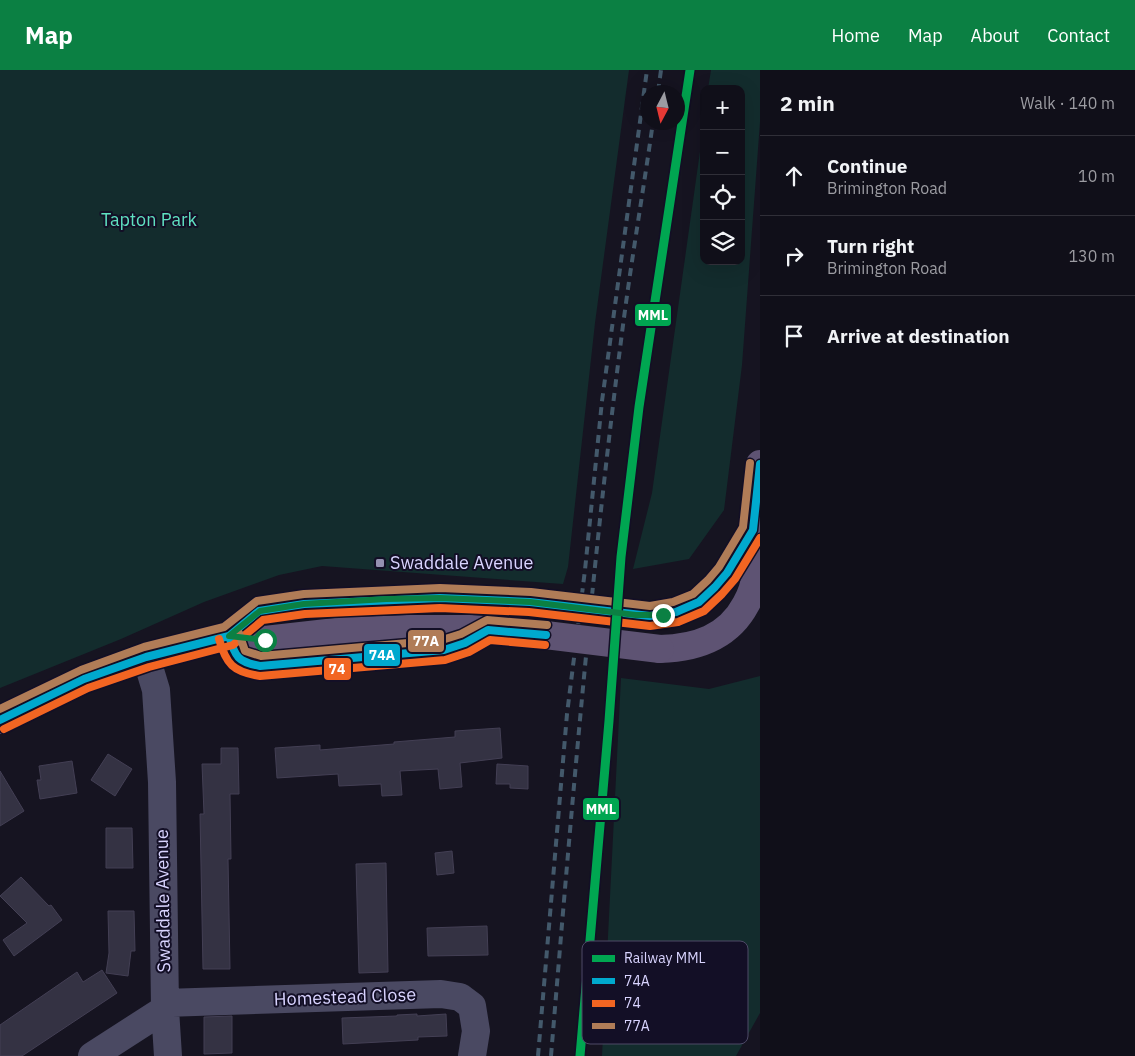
<!DOCTYPE html>
<html lang="en">
<head>
<meta charset="utf-8">
<style>
  :root { --surface:#100f19; --page:#1e1d26; --text:#f1f3f6; --muted:#9c9ca2; --line:#302f38; --accent:#0b8043 }
  body { margin:0; font-family:"IBM Plex Sans",sans-serif; background:var(--page); color:var(--text) }
  .controls { position:absolute; right:15px; top:15px; display:grid; overflow:hidden; border-radius:10px; box-shadow:0 5px 20px #0002 }
  .controls button { width:45px; height:45px; display:grid; place-items:center; padding:0; border:0; border-bottom:1px solid var(--line); background:var(--surface); color:var(--text); font:25px sans-serif }
  .compass { position:absolute; left:640px; top:15px; width:45px; height:45px; border-radius:50%; background:var(--surface); box-shadow:0 5px 20px #0002; rotate:187deg }
  .stop { position:absolute; width:15px; height:15px; margin:-11px; border:4px solid #0b8043; border-radius:50%; background:#fff }
  .stop.end { background:#0b8043; border-color:#fff; box-shadow:0 1px 5px #0008 }
  .list { margin:0; padding:0; list-style:none }
  h2 { display:flex; justify-content:space-between; align-items:center; height:65px; margin:0; padding:0 20px; font-size:21px }
  h2 small { font-size:16px; font-weight:400; color:var(--muted) }
  .list li { display:grid; grid-template-columns:32px 1fr auto; gap:15px; align-items:center; box-sizing:border-box; height:80px; padding:0 20px; border-top:1px solid var(--line) }
  .list b { display:block; font-size:19px; white-space:nowrap }
  .list p { margin:0; font-size:16px; white-space:nowrap; color:var(--muted) }
  .list em { font-size:16px; font-style:normal; color:var(--muted) }
  .icon { flex:none; width:28px; height:28px; fill:none; stroke:currentColor; stroke-width:2; stroke-linecap:round; stroke-linejoin:round }
  .map { position:relative; flex:none; width:760px; height:986px; overflow:hidden }
  header { display:flex; align-items:center; gap:30px; box-sizing:border-box; height:70px; padding:0 25px; background:var(--accent); color:#fff }
  header strong { font-size:24px }
  nav { display:flex; gap:28px; margin-inline-start:auto; font-size:18px }
  main { display:flex }
  aside { flex:1; background:var(--surface) }
  .map>svg:first-child { display:block }
  .green { fill:#132c2d }
  .building { fill:#343243; stroke:#433f54 }
  .lines { fill:none; stroke-linecap:round; stroke-linejoin:round }
  .minor { stroke:#4a4962; stroke-width:28 }
  .major { stroke:#5e5373; stroke-width:28 }
  .rail { stroke:#43596b; stroke-width:4; stroke-dasharray:8 6; stroke-linecap:butt }
  .major-bridge { stroke:#5e5373; stroke-width:28 }
  .bus-1-casing { stroke:#130f26; stroke-width:11 }
  .bus-2-casing { stroke:#130f26; stroke-width:11 }
  .bus-3-casing { stroke:#130f26; stroke-width:11 }
  .bus-1 { stroke:#00a9ce; stroke-width:8 }
  .bus-2 { stroke:#f26522; stroke-width:8 }
  .bus-3 { stroke:#b07c57; stroke-width:8 }
  .rail-1-casing { stroke:#130f26; stroke-width:12 }
  .rail-1 { stroke:#00a651; stroke-width:9 }
  .route { stroke:#0b8043; stroke-width:6 }
  .poi-dot { fill:#9591b1; stroke:#130f26; stroke-width:2 }
  .labels { text-anchor:middle; stroke-width:4; stroke-linejoin:round; paint-order:stroke }
  .park-label { font-size:18px; fill:#5fe0c0; stroke:#130f26 }
  .poi-label { font-size:18px; fill:#d9d4ff; stroke:#130f26; text-anchor:start }
  .street-label { font-size:18px; fill:#d9d4ff; stroke:#130f26 }
  .key { fill:#130f26; stroke:#4e4a67; stroke-width:1 }
  .key-label { font-size:14px; fill:#d9d4ff }
  .line-badge { stroke:#130f26; stroke-width:2 }
  .badge-label { font-size:14px; text-anchor:middle; font-weight:bold; fill:#fff }
</style>
</head>
<body>
<header>
<strong>Map</strong>
<nav><a>Home</a><a>Map</a><a>About</a><a>Contact</a></nav>
</header>
<main>
<div class="map">
<svg width="760" height="986" viewBox="0 0 760 986">
  <rect width="100%" height="100%" fill="#161421"/>
  <path class="green" d="M0 0H629L595 253 568 497 563 514 322 496 279 505 204 532 121 569 0 618Z
    M711 0H760V52L742 295 724 440 689 489 633 499 652 423 704 53V191H741V19H708Z
    M760 606V943L736 986H602L621 608 709 619Z"/>
  <path class="building" d="M500 658 502 688 460 693 462 717 440 719 438 699 400 701 402 725 382 726 381 714 339 716 338 704 277 708 275 678 320 675V680L394 674V672L455 667V661Z
    M221 678H238L239 724H230L231 789H228L230 899H203L200 744H204L202 694H221Z
    M108 684 132 699 115 726 91 710Z
    M72 691 77 723 40 729 37 710H41L39 696Z
    M497 694 528 696V719L510 718V714H496Z
    M0 701 24 741 0 756Z
    M106 758H132L133 798H106Z
    M452 781 454 803 437 805 435 783Z
    M386 793 388 902 359 903 356 794Z
    M21 807 49 836 51 835 62 850 14 886 3 870 27 853 0 826Z
    M108 841H134L135 881H131L128 906 106 903 109 883Z
    M487 856 488 885 428 886 427 858Z
    M102 900 117 923 22 986H0V955L77 902 83 912Z
    M417 944V946L446 944 447 966 418 967V970L343 974 342 948 397 946V945Z
    M232 946V983L204 984V947Z"/>
  <g class="lines">
    <path class="minor" d="M146 587 156 620 162 712 165 939 168 986
      M165 933 441 924 460 927 472 936 476 961 472 986
      M92 986 165 939"/>
    <path class="major" d="M663 545C675 542 689 539 699 531 724 515 738 484 753 460
      M229 566 259 541 304 534 440 528 530 532
      M660 579C696 578 728 568 746 534 751 525 755 515 755 505 756 490 752 474 753 459 754 437 758 416 760 394
      M0 650 84 609 146 587 229 566 265 570 345 561 410 559H469L521 562"/>
    <path class="rail" d="M658 22 661 0
      M538 986 567 644 585 500 602 331 647 0
      M551 986C571 745 591 503 622 263 631 192 643 123 653 52"/>
    <path class="major-bridge" d="M530 532 636 545H663
      M521 562 660 579"/>
    <g class="bus-1-casing">
      <path id="bus-1" d="M229 566C235 587 238 592 260 596L444 580 465 573 488 560 546 565
        M0 650 84 609 146 587 229 566 259 541 304 534 440 528 530 532 650 546 676 542 699 532 715 517 727 503 753 460 760 394"/>
    </g>
    <g class="bus-2-casing">
      <path id="bus-2" d="M219 569C226 594 233 602 260 606L445 590 469 582 490 570 545 575
        M4 659 88 618 149 597 233 575 263 550 305 544 440 538 529 542 650 556 678 552 704 541 722 524 735 509 760 468"/>
    </g>
    <g class="bus-3-casing">
      <path id="bus-3" d="M239 563 245 581 261 586 442 570 461 564 487 550 547 555
        M0 639 81 600 144 577 224 557 257 531 304 524 440 518 531 522 650 536 673 532 693 524 708 510 719 497 743 457 750 393"/>
    </g>
    <use href="#bus-1" class="bus-1"/>
    <use href="#bus-2" class="bus-2"/>
    <use href="#bus-3" class="bus-3"/>
    <g class="rail-1-casing">
      <path id="rail-1" d="M580 986 609 651 621 487 639 337 690 0"/>
    </g>
    <use href="#rail-1" class="rail-1"/>
  </g>
  <g class="lines">
    <path class="route" d="M265 570 229 566 260 541 304 534 386 529 440 528 530 532 636 545H663"/>
  </g>
  <rect class="poi-dot" x="375" y="488" width="10" height="10" rx="2.5"/>
  <g class="labels">
    <g class="park-label">
      <text x="149" y="156">Tapton Park</text>
    </g>
    <g class="poi-label">
      <text x="390" y="499">Swaddale Avenue</text>
    </g>
    <g class="street-label">
      <text transform="translate(163 831) rotate(-91)" y="6">Swaddale Avenue</text>
      <text transform="translate(345 927) rotate(-2)" y="6">Homestead Close</text>
    </g>
  </g>
  <rect x="582" y="871" width="166" height="103" rx="8" class="key"/>
  <rect x="592" y="885" width="23" height="7" fill="#00a651"/>
  <rect x="592" y="908" width="23" height="6" fill="#00a9ce"/>
  <rect x="592" y="930" width="23" height="7" fill="#f26522"/>
  <rect x="592" y="953" width="23" height="6" fill="#b07c57"/>
  <g class="key-label">
    <text x="624" y="893">Railway MML</text>
    <text x="624" y="916">74A</text>
    <text x="624" y="938">74</text>
    <text x="624" y="961">77A</text>
  </g>
  <g class="line-badge">
    <rect x="634" y="233" width="38" height="24" rx="5" fill="#00a651"/>
    <rect x="407" y="559" width="38" height="24" rx="5" fill="#b07c57"/>
    <rect x="363" y="573" width="38" height="24" rx="5" fill="#00a9ce"/>
    <rect x="323" y="587" width="29" height="24" rx="5" fill="#f26522"/>
    <rect x="582" y="727" width="38" height="24" rx="5" fill="#00a651"/>
  </g>
  <g class="badge-label">
    <text x="653" y="250">MML</text>
    <text x="426" y="576">77A</text>
    <text x="382" y="590">74A</text>
    <text x="337" y="604">74</text>
    <text x="601" y="744">MML</text>
  </g>
</svg>
<div class="controls">
<button>+</button>
<button>−</button>
<button><svg class="icon" aria-label="locate" viewBox="0 0 24 24"><circle cx="12" cy="12" r="6"/><path d="M12 2v4M12 18v4M2 12h4M18 12h4"/></svg></button>
<button><svg class="icon" aria-label="layers" viewBox="0 0 24 24"><path d="M12 4l9 5-9 5-9-5zM3 14l9 5 9-5"/></svg></button>
</div>
<svg class="compass" viewBox="-18 -18 36 36"><path d="M0-13l5 13h-10z" fill="#e53935"/><path d="M0 13l5-13h-10z" fill="#9c9ca2"/></svg>
<div class="stop" style="left:265px;top:570px"></div>
<div class="stop end" style="left:663px;top:545px"></div>
</div>
<aside>
<h2>2 min<small>Walk · 140 m</small></h2>
<ul class="list">
<li><svg class="icon" aria-label="ahead" viewBox="0 0 24 24"><path d="M12 20V5M6 11l6-6 6 6"/></svg><div><b>Continue</b><p>Brimington Road</p></div><em>10 m</em></li>
<li><svg class="icon" aria-label="right" viewBox="0 0 24 24"><path d="M7 20v-9h11M14 6l5 5-5 5"/></svg><div><b>Turn right</b><p>Brimington Road</p></div><em>130 m</em></li>
<li><svg class="icon" aria-label="arrive" viewBox="0 0 24 24"><path d="M6 21V4h12l-3 4 3 4H6"/></svg><div><b>Arrive at destination</b></div></li>
</ul>
</aside>
</main>
</body>
</html>
